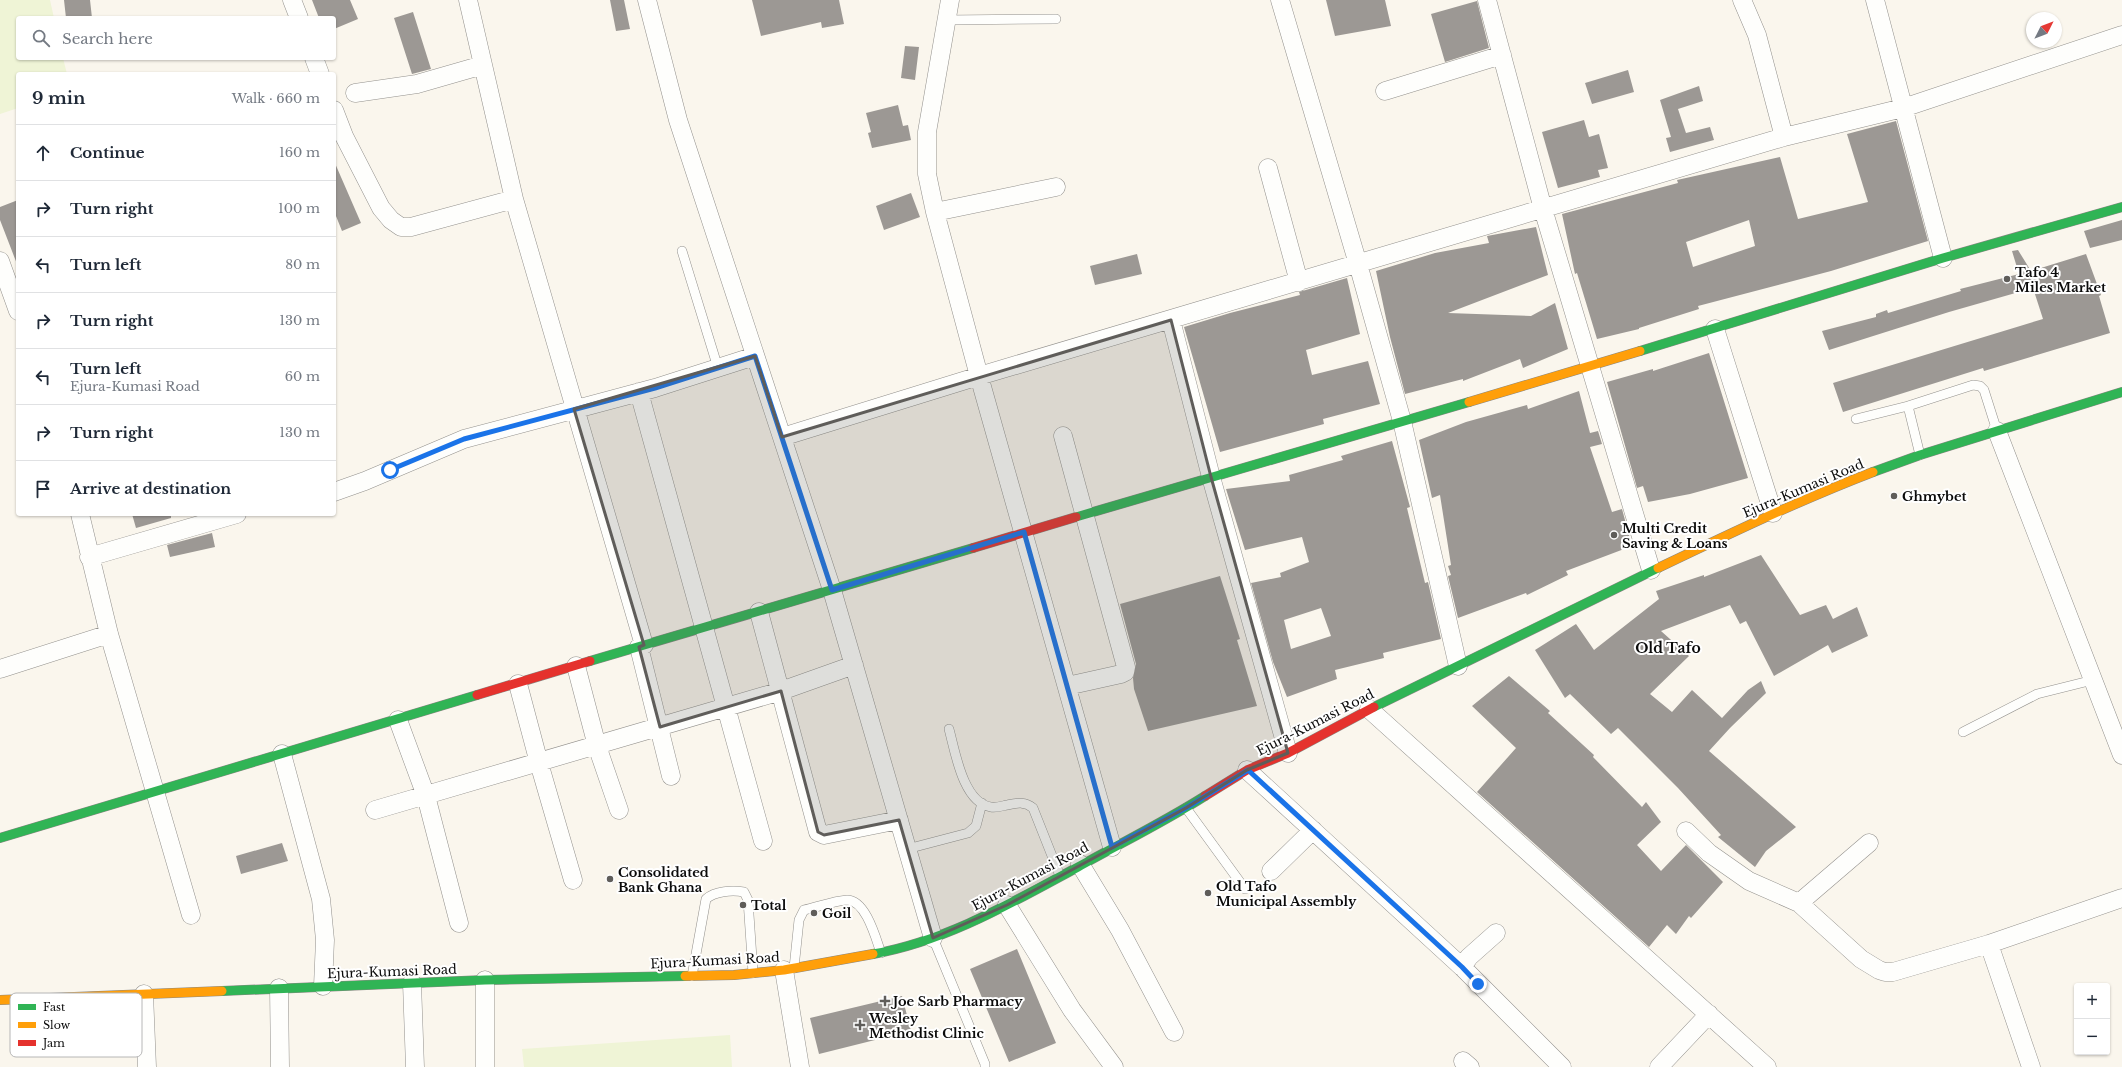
<!DOCTYPE html>
<html lang="en">
<head>
<meta charset="utf-8">
<style>
  :root { --surface:#fff; --page:#f2f2f3; --text:#1f2937; --muted:#747a83; --line:#e0e1e3 }
  body { margin:0; font-family:"Libre Baskerville",serif; background:var(--page); color:var(--text) }
  .controls { position:absolute; right:12px; bottom:12px; display:grid; overflow:hidden; border-radius:4px; box-shadow:0 1px 3px #0004 }
  .controls button { width:36px; height:36px; display:grid; place-items:center; padding:0; border:0; border-bottom:1px solid var(--line); background:var(--surface); color:var(--text); font:20px sans-serif }
  .compass { position:absolute; left:2026px; top:12px; width:36px; height:36px; border-radius:50%; background:var(--surface); box-shadow:0 1px 3px #0004; rotate:48deg }
  .stop { position:absolute; width:12px; height:12px; margin:-9px; border:3px solid #1a73e8; border-radius:50%; background:#fff }
  .stop.end { background:#1a73e8; border-color:#fff; box-shadow:0 1px 4px #0008 }
  .list { margin:0; padding:0; list-style:none }
  h2 { display:flex; justify-content:space-between; align-items:center; height:52px; margin:0; padding:0 16px; font-size:17px }
  h2 small { font-size:13px; font-weight:400; color:var(--muted) }
  .list li { display:grid; grid-template-columns:26px 1fr auto; gap:12px; align-items:center; box-sizing:border-box; height:56px; padding:0 16px; border-top:1px solid var(--line) }
  .list b { display:block; font-size:15px; white-space:nowrap }
  .list p { margin:0; font-size:13px; white-space:nowrap; color:var(--muted) }
  .list em { font-size:13px; font-style:normal; color:var(--muted) }
  .icon { flex:none; width:22px; height:22px; fill:none; stroke:currentColor; stroke-width:2; stroke-linecap:round; stroke-linejoin:round }
  .map { position:relative; flex:none; width:2122px; height:1067px; overflow:hidden }
  .search { position:absolute; background:var(--surface); box-shadow:0 1px 3px #0004; left:16px; top:16px; width:320px; height:44px; display:flex; align-items:center; gap:10px; box-sizing:border-box; padding:0 14px; border-radius:4px; color:var(--muted); font-size:15px }
  .panel { position:absolute; background:var(--surface); box-shadow:0 1px 3px #0004; left:16px; top:72px; width:320px; height:444px; border-radius:4px }
  .map>svg:first-child { display:block }
  .pitch { fill:#eff4d6 }
  .building { fill:#9c9894; fill-rule:evenodd }
  .lines { fill:none; stroke-linecap:round; stroke-linejoin:round }
  .lane-casing { stroke:#93918d; stroke-width:10 }
  .street-casing { stroke:#93918d; stroke-width:19 }
  .fast-casing { stroke:#898783; stroke-width:10 }
  .slow-casing { stroke:#898783; stroke-width:10 }
  .jam-casing { stroke:#898783; stroke-width:10 }
  .lane { stroke:#fefefc; stroke-width:9 }
  .street { stroke:#fefefc; stroke-width:18 }
  .fast { stroke:#30b455; stroke-width:9 }
  .slow { stroke:#ff9f0a; stroke-width:9 }
  .jam { stroke:#e5322d; stroke-width:9 }
  .route { stroke:#1a73e8; stroke-width:5 }
  .marked { fill:#5f5d5a; fill-opacity:0.2; stroke:#5f5d5a; stroke-width:3; stroke-linejoin:round }
  .poi-dot { fill:#5f5d5a; stroke:#fff; stroke-width:1.5 }
  .labels { text-anchor:middle; stroke-width:4; stroke-linejoin:round; paint-order:stroke }
  .poi-label { font-size:13px; font-weight:bold; fill:#0b0b0b; stroke:#fff; text-anchor:start }
  .street-label { font-size:13px; fill:#0b0b0b; stroke:#fff }
  .neighbourhood-label { font-size:14px; font-weight:bold; fill:#0b0b0b; stroke:#fff }
  .key { fill:#fff; stroke:#b6b6b6; stroke-width:1 }
  .key-label { font-size:11px; fill:#0b0b0b }
</style>
</head>
<body>
<div class="map">
<svg width="2122" height="1067" viewBox="0 0 2122 1067">
  <rect width="100%" height="100%" fill="#faf6ed"/>
  <path class="pitch" d="M0 0H50L54 18H18V58H63L67 74H18V108L0 114Z
    M730 1035 732 1067H524L522 1049Z"/>
  <path class="building" d="M64 0H90L92 18H66Z
    M312 0H350L358 19 334 29V18H319Z
    M610 0H624L630 29 616 31Z
    M752 0H839L844 24 822 28 821 22 761 36Z
    M1326 0H1385L1391 26 1335 36Z
    M1477 1 1489 48 1445 62 1431 14Z
    M413 12 431 69 412 74 394 18Z
    M905 46 919 47 915 80 901 78Z
    M1628 70 1634 92 1592 104 1585 83Z
    M1699 86 1703 101 1678 109 1686 133 1710 127 1714 140 1670 152 1666 138 1671 137 1660 100Z
    M898 105 903 126 908 125 911 140 872 148 868 133 871 132 866 113Z
    M1584 120 1589 137 1599 134 1608 168 1598 170 1600 177 1558 188 1542 132Z
    M1896 121 1928 241 1831 271 1698 306 1699 309 1639 328V329L1597 339 1577 273 1575 274 1562 214 1678 183 1677 180 1780 157 1798 219 1868 202 1847 134ZM1749 220 1755 246 1693 267 1686 242Z
    M334 161 361 223 342 231 334 211Z
    M911 193 920 217 884 230 876 206Z
    M18 200V263L17 264 0 220V207Z
    M2122 220V240L2090 248 2084 231Z
    M1536 227 1548 275 1448 313 1531 316 1555 303 1568 349 1523 368 1520 359 1463 381V379L1405 394 1390 337 1376 271 1435 253 1489 243 1487 236Z
    M2018 250 2031 271 2086 254 2101 295 2099 296 2110 333 1984 371 1983 368 1843 412 1833 383 2043 319 2033 288 1949 312 1829 350 1822 331 1876 317V314L1887 310 1888 313 1961 291 1960 289 2019 274 2012 251Z
    M1137 254 1142 274 1095 285 1090 266Z
    M1347 278 1360 334 1306 350 1312 375 1368 361 1380 404 1323 419 1324 424 1220 452 1184 327 1230 313 1300 295 1299 292Z
    M1709 353 1748 478 1690 494 1648 502 1643 486 1637 488 1607 382 1653 369V371Z
    M1579 391 1590 433 1598 431 1602 444 1590 447 1612 512 1622 509 1632 546 1566 571 1568 575 1527 595 1526 593 1458 618 1448 576 1451 575 1448 566 1451 565 1440 495 1432 498 1419 440 1466 422 1527 405 1528 409Z
    M1392 441 1410 507 1407 508 1425 583 1428 582 1441 639 1383 653 1384 658 1335 670 1337 679 1287 697 1273 662 1251 583 1281 577 1280 573 1309 562 1302 537 1245 550 1226 489 1290 481 1289 475 1343 460 1341 456ZM1321 608 1331 636 1291 649 1284 620Z
    M132 514H171V518L136 528Z
    M212 533 215 547 170 557 167 545Z
    M1761 555 1800 615 1826 605 1833 619 1857 607 1868 636 1832 653 1828 645 1774 676 1746 621 1740 624 1730 605 1661 631 1689 656 1650 694 1672 712 1692 690 1722 718 1748 690 1761 681 1766 693 1730 728 1709 751 1796 827 1766 851 1755 867 1718 837 1721 835 1678 788 1618 728 1611 734 1570 694 1565 698 1535 650 1576 624 1594 650 1659 599 1656 591 1704 575V577Z
    M1220 576 1240 639 1237 640 1257 706 1148 731 1134 689 1133 678 1136 664 1120 604Z
    M1509 676 1550 711 1548 713 1594 755 1593 757 1642 807 1646 802 1661 822 1637 845 1661 871 1686 845 1723 882 1691 918 1689 916 1676 934 1667 925 1649 947 1477 792 1516 748 1472 706Z
    M282 843 288 861 241 874 236 856Z
    M1017 949 1056 1043 1009 1062 970 969Z
    M902 996 911 1031 819 1054 810 1018Z"/>
  <g class="lines">
    <g class="lane-casing">
      <path id="lane" d="M946 20 1056 19
        M682 251 718 368
        M1908 406 1920 455
        M1856 419 1908 406 1973 385 1980 386 1984 390 1997 431
        M949 729C955 751 963 803 991 807 996 808 1002 806 1007 805 1017 803 1025 801 1033 808L1060 876
        M1963 732 2037 694 2093 680
        M1186 808 1245 889
        M907 849 968 833 976 826 982 803
        M933 938 985 1064V1067
        M794 968 799 920 804 910C818 907 833 901 847 900 866 900 876 939 881 953
        M692 976 706 899C715 891 732 890 744 892L748 900 753 973"/>
    </g>
    <g class="street-casing">
      <path id="street" d="M292 0 299 18
        M468 0 514 199 644 645
        M647 0 678 120 832 590 933 938
        M950 0 927 132V174L935 212 979 376 1112 847
        M1280 0 1358 264 1402 421 1458 666
        M1487 0 1543 209 1651 570
        M1742 0 1757 35 1784 137
        M1875 0 1943 258
        M314 58 320 74
        M1385 91 1502 55
        M355 93 417 84 483 65
        M334 110 344 136 381 208 391 220 401 227H411L514 199
        M1268 168 1299 282
        M935 212 1056 187
        M0 261 18 311
        M1171 320 1211 477 1288 753
        M1715 329 1773 513
        M639 392 763 841
        M1997 431 2122 755
        M1063 436 1126 667 1125 672 1121 674 1067 686
        M782 437 979 376 1784 137 1903 108 2122 35
        M334 492 365 481 464 439 655 388 755 356
        M80 514 109 634 191 915
        M89 557 237 514
        M759 612 818 832 824 835 899 820
        M639 647 671 776
        M576 666 597 746 619 810
        M0 669 109 634
        M518 684 539 763 573 880
        M1369 709 1767 1067
        M398 720 426 796 459 923
        M282 754 321 899 325 940 323 986
        M1247 770 1462 967
        M375 810 781 691 854 665
        M1686 831 1709 853 1749 881 1799 903
        M1869 843 1799 903 1861 959 1879 970 1885 972H1893L1989 944 2122 898
        M1080 864 1120 930 1174 1032
        M1271 871 1313 830
        M1007 905 1072 1010 1114 1067
        M1496 933 1469 957 1462 967 1562 1067
        M1989 944 2031 1067
        M784 970 800 1067
        M485 980V1067
        M412 983 415 1067
        M279 988 280 1067
        M144 994 147 1067
        M1463 1061 1470 1067
        M1659 1067 1709 1014"/>
    </g>
    <g class="fast-casing">
      <path id="fast" d="M1640 351 1943 258 2122 207
        M1873 472 1920 455 2122 392
        M1076 517 1469 402
        M590 661 973 548
        M1374 707 1658 568
        M0 838 477 695
        M873 954C947 941 1013 902 1078 867 1121 843 1164 822 1205 796
        M222 991 485 980 685 976"/>
    </g>
    <g class="slow-casing">
      <path id="slow" d="M1469 402 1640 351
        M1658 568C1729 534 1800 500 1873 472
        M685 976 734 975 784 970 873 954
        M0 1000 222 991"/>
    </g>
    <g class="jam-casing">
      <path id="jam" d="M973 548 1076 517
        M477 695 590 661
        M1205 796 1247 770 1288 753 1374 707"/>
    </g>
    <use href="#lane" class="lane"/>
    <use href="#street" class="street"/>
    <use href="#fast" class="fast"/>
    <use href="#slow" class="slow"/>
    <use href="#jam" class="jam"/>
  </g>
  <g class="lines">
    <path class="route" d="M390 470 464 439 655 388 755 356 832 590 1024 532 1112 847 1186 808 1248 770 1462 967 1478 984"/>
  </g>
  <path class="marked" d="M1171 320 1211 477 1288 753 1247 770 1186 808 1007 905 933 938 899 820 824 835 818 832 781 691 660 727 639 647 644 645 574 409 755 356 782 437Z"/>
  <g class="poi-dot">
    <circle cx="2007" cy="279" r="4"/>
    <circle cx="1894" cy="496" r="4"/>
    <circle cx="1614" cy="535" r="4"/>
    <circle cx="610" cy="879" r="4"/>
    <circle cx="1208" cy="893" r="4"/>
    <circle cx="743" cy="905" r="4"/>
    <circle cx="814" cy="913" r="4"/>
    <path d="M883 995h4v4h4v4h-4v4h-4v-4h-4v-4h4z"/>
    <path d="M858 1019h4v4h4v4h-4v4h-4v-4h-4v-4h4z"/>
  </g>
  <g class="labels">
    <g class="poi-label">
      <text x="2015" y="277">Tafo 4<tspan x="2015" dy="15">Miles Market</tspan></text>
      <text x="1902" y="501">Ghmybet</text>
      <text x="1622" y="533">Multi Credit<tspan x="1622" dy="15">Saving &amp; Loans</tspan></text>
      <text x="618" y="877">Consolidated<tspan x="618" dy="15">Bank Ghana</tspan></text>
      <text x="1216" y="891">Old Tafo<tspan x="1216" dy="15">Municipal Assembly</tspan></text>
      <text x="751" y="910">Total</text>
      <text x="822" y="918">Goil</text>
      <text x="893" y="1006">Joe Sarb Pharmacy</text>
      <text x="869" y="1023">Wesley<tspan x="869" dy="15">Methodist Clinic</tspan></text>
    </g>
    <g class="street-label">
      <text transform="translate(1803 488) rotate(-23)" y="5">Ejura-Kumasi Road</text>
      <text transform="translate(1315 722) rotate(-27)" y="5">Ejura-Kumasi Road</text>
      <text transform="translate(1030 876) rotate(-28)" y="5">Ejura-Kumasi Road</text>
      <text transform="translate(715 960) rotate(-3)" y="5">Ejura-Kumasi Road</text>
      <text transform="translate(392 971) rotate(-2)" y="5">Ejura-Kumasi Road</text>
    </g>
    <g class="neighbourhood-label">
      <text x="1668" y="653">Old Tafo</text>
    </g>
  </g>
  <rect x="10" y="993" width="132" height="64" rx="6" class="key"/>
  <rect x="18" y="1004" width="18" height="6" fill="#30b455"/>
  <rect x="18" y="1022" width="18" height="6" fill="#ff9f0a"/>
  <rect x="18" y="1040" width="18" height="6" fill="#e5322d"/>
  <g class="key-label">
    <text x="43" y="1011">Fast</text>
    <text x="43" y="1029">Slow</text>
    <text x="43" y="1047">Jam</text>
  </g>
</svg>
<div class="controls">
<button>+</button>
<button>−</button>
</div>
<svg class="compass" viewBox="-18 -18 36 36"><path d="M0-13l5 13h-10z" fill="#e53935"/><path d="M0 13l5-13h-10z" fill="#747a83"/></svg>
<div class="stop" style="left:390px;top:470px"></div>
<div class="stop end" style="left:1478px;top:984px"></div>
<div class="search"><svg class="icon" aria-label="search" viewBox="0 0 24 24"><circle cx="10" cy="10" r="6"/><path d="M15 15l6 6"/></svg>Search here</div>
<section class="panel">
<h2>9 min<small>Walk · 660 m</small></h2>
<ul class="list">
<li><svg class="icon" aria-label="ahead" viewBox="0 0 24 24"><path d="M12 20V5M6 11l6-6 6 6"/></svg><div><b>Continue</b></div><em>160 m</em></li>
<li><svg class="icon" aria-label="right" viewBox="0 0 24 24"><path d="M7 20v-9h11M14 6l5 5-5 5"/></svg><div><b>Turn right</b></div><em>100 m</em></li>
<li><svg class="icon" aria-label="left" viewBox="0 0 24 24"><path d="M17 20v-9H6M10 6l-5 5 5 5"/></svg><div><b>Turn left</b></div><em>80 m</em></li>
<li><svg class="icon" aria-label="right" viewBox="0 0 24 24"><path d="M7 20v-9h11M14 6l5 5-5 5"/></svg><div><b>Turn right</b></div><em>130 m</em></li>
<li><svg class="icon" aria-label="left" viewBox="0 0 24 24"><path d="M17 20v-9H6M10 6l-5 5 5 5"/></svg><div><b>Turn left</b><p>Ejura-Kumasi Road</p></div><em>60 m</em></li>
<li><svg class="icon" aria-label="right" viewBox="0 0 24 24"><path d="M7 20v-9h11M14 6l5 5-5 5"/></svg><div><b>Turn right</b></div><em>130 m</em></li>
<li><svg class="icon" aria-label="arrive" viewBox="0 0 24 24"><path d="M6 21V4h12l-3 4 3 4H6"/></svg><div><b>Arrive at destination</b></div></li>
</ul>
</section>
</div>
</body>
</html>
